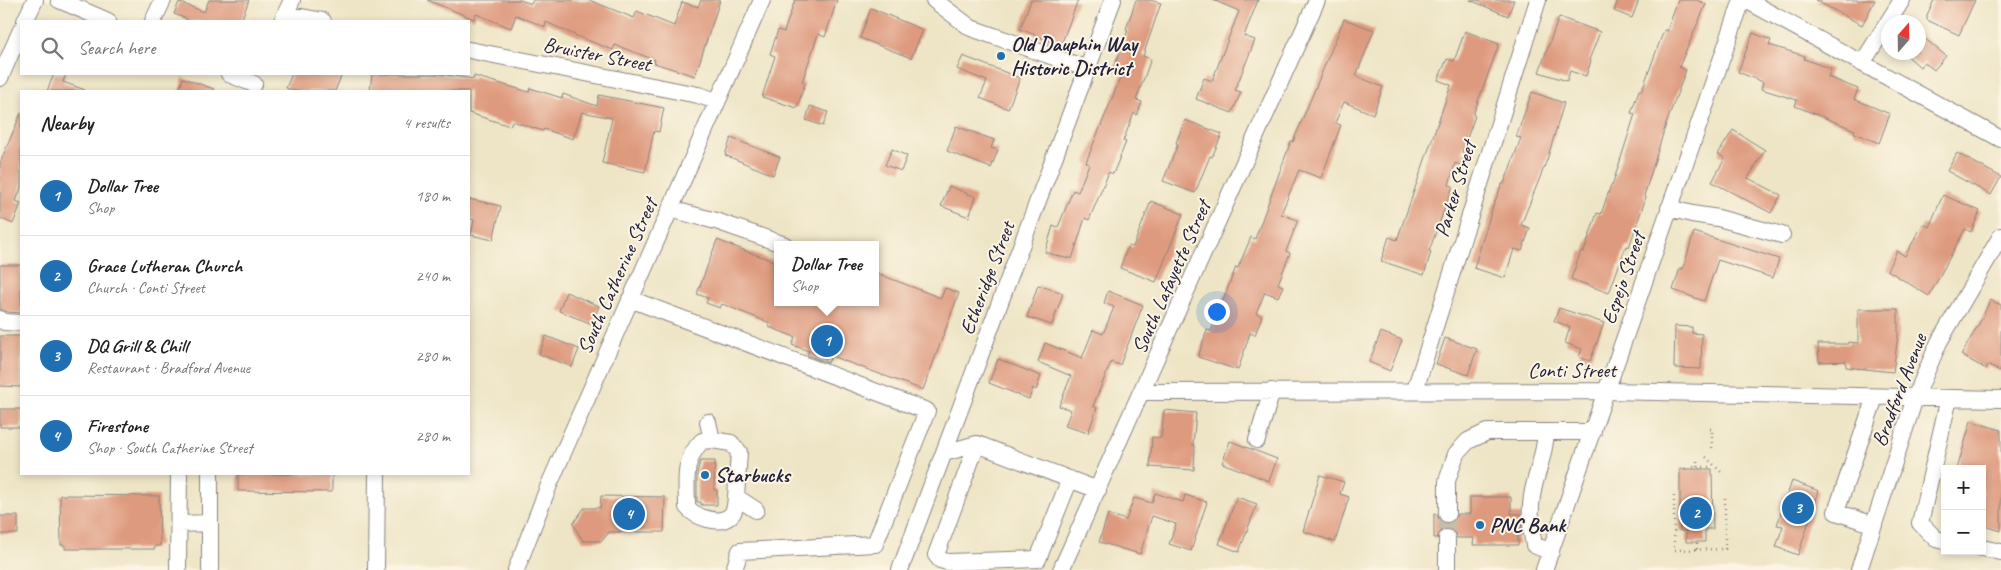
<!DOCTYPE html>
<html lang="en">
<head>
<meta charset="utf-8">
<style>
  :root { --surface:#fff; --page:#f6f6f6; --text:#222; --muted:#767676; --line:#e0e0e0; --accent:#1f6fb2 }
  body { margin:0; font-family:Caveat,sans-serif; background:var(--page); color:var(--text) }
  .controls { position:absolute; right:15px; bottom:15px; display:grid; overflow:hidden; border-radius:0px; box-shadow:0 2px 8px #0003 }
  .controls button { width:45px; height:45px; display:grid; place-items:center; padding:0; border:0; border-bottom:1px solid var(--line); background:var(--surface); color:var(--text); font:25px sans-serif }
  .compass { position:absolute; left:1881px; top:15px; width:45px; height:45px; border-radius:50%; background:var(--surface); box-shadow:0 2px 8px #0003; rotate:20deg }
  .you { position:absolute; left:1216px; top:311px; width:18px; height:18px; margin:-12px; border:4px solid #fff; border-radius:50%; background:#1a73e8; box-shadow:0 0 0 8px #1a73e833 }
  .badge { display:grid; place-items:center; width:32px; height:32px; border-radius:50%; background:var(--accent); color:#fff; font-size:16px; font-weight:700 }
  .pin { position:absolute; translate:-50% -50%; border:2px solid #fff; box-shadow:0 1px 5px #0006 }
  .popup { position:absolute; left:774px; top:241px; width:105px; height:65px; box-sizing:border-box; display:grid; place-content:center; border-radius:0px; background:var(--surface); filter:drop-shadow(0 1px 4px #0005); font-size:16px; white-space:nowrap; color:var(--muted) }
  .popup b { font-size:19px; color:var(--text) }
  .popup::after { content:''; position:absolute; left:50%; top:100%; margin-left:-10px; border:10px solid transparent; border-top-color:var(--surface) }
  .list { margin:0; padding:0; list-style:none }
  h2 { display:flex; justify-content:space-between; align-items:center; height:65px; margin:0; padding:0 20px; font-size:21px }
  h2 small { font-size:16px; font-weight:400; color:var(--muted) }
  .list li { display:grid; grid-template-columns:32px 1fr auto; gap:15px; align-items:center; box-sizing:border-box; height:80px; padding:0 20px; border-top:1px solid var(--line) }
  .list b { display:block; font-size:19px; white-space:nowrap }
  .list p { margin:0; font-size:16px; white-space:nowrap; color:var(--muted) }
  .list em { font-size:16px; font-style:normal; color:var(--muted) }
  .icon { flex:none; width:28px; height:28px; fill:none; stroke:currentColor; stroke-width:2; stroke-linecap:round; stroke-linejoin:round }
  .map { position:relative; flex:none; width:2001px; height:570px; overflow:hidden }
  .search { position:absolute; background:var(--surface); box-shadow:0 2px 8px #0003; left:20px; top:20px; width:450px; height:55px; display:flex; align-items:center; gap:12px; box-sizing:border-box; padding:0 18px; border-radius:0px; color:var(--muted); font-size:19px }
  .panel { position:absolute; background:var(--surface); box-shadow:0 2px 8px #0003; left:20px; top:90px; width:450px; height:385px; border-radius:0px }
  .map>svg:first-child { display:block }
  .building { fill:#de9a7e }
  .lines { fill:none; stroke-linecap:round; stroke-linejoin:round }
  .minor-tunnel { stroke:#c5beaa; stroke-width:16; stroke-dasharray:16 8; stroke-linecap:butt }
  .minor-casing { stroke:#888480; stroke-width:18 }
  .path { stroke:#888480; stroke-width:2.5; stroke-dasharray:1 4; stroke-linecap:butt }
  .minor { stroke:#fff; stroke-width:16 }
  .poi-dot { fill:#1f6fb2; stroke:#fcf5e5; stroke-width:2 }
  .labels { text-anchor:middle; stroke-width:4; stroke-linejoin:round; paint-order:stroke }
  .poi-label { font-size:21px; font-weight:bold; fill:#22223b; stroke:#fcf5e5; text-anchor:start }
  .street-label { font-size:21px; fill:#22223b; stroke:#fcf5e5 }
</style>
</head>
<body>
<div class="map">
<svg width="2001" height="570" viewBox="0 0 2001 570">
  <rect width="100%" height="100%" fill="#fcf5e5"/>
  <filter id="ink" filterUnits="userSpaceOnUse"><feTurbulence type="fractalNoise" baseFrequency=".02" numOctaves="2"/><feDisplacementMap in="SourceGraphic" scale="10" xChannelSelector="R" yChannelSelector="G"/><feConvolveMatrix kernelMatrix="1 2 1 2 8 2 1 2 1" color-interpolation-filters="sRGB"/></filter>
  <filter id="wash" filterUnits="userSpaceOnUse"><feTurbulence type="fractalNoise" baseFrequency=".0096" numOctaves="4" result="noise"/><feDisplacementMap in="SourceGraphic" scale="20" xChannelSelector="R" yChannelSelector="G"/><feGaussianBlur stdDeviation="1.12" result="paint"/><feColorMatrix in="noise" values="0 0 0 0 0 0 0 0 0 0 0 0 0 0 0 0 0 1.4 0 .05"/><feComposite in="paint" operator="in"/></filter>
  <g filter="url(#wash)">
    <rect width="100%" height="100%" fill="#eee5c6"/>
    <g id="blocks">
      <path class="building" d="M209 0H249L241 21H186L187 19 174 14 179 2 204 12Z
        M427 0H520L531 4 533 0H589L634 18 637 11 674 26 682 2 698 7 701 0H720L695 76 654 63 655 60 615 45 613 50 579 37 546 22 545 27 516 15 511 28 476 14 474 19Z
        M795 0H837L825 37 818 34 802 82 805 83 797 108 762 97 775 56 770 54 778 30 784 32Z
        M1031 0H1078L1061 45 1020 29Z
        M1136 0H1150L1161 3 1143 56 1151 59 1136 100 1142 102 1137 115 1134 113 1123 141 1126 142 1113 174 1109 172 1089 220 1085 218 1072 259 1068 257V259L1045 252 1053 226 1058 227 1073 190 1078 192 1089 164 1086 162 1122 74 1113 70 1128 30 1126 29Z
        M1213 0H1258L1244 36 1255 40 1235 90 1241 92 1232 113 1196 99 1204 78 1212 81 1239 11Z
        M1470 0H1514L1508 16Z
        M1618 0H1639L1632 18 1614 11Z
        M1678 0H1697L1706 4 1679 67 1686 70 1666 124 1644 196 1646 197 1642 209 1629 247 1626 246 1609 293 1571 279 1581 251 1584 252 1597 213 1601 214 1611 185 1612 186 1635 114 1631 113 1639 90H1642L1664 30 1667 31Z
        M1815 0H1875L1862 25Z
        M1934 0H1975L1959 35 1927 20V15Z
        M871 8 923 30 911 58 860 38Z
        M1559 17 1600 32 1589 60 1591 61 1586 76 1570 71 1567 81 1539 72Z
        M1344 19 1374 30 1356 76 1383 87 1373 114 1344 102 1335 123 1341 125 1321 178 1299 170 1281 214 1298 220 1286 251 1290 253 1278 284 1283 286 1278 297 1265 292 1256 313 1262 316 1255 335 1250 333 1238 370 1198 357 1207 330 1211 331 1236 267 1238 268 1251 237 1255 239 1291 141 1293 142Z
        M1465 31 1499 44 1473 115 1475 116 1462 152 1465 153 1461 165 1455 163 1449 185 1453 186 1429 251 1431 252 1424 275 1381 261 1389 237 1397 240 1451 85 1438 80 1447 59 1454 61Z
        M1753 33 1771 40 1769 45 1805 56 1804 59 1831 69 1828 77 1858 89 1854 99 1890 114 1879 143 1854 133 1855 130 1795 106 1797 100 1761 89 1763 82 1738 72Z
        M1918 33 1946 56 1934 70 1924 62 1920 67 1903 52H1918Z
        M963 56 1020 78 1008 109 980 98 987 81 957 69Z
        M54 74H66L63 82 85 90 84 91H47Z
        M292 74H342L335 91H294L286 88Z
        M372 74H439L474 79V76L529 92 530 88 562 98 563 94 597 106 599 95 664 108 659 132 654 131 645 172 602 163 612 118 582 112 573 139 544 129 543 131 512 121 510 126 469 113V91H370Z
        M183 78 214 89V91H179Z
        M1532 92 1564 103 1547 160 1521 225 1530 228 1522 251 1514 249 1505 278 1474 268 1493 206 1502 184H1504L1521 138 1516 137Z
        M810 106 828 112 823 126 806 120Z
        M21 113V188L16 201 21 203 13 224 0 218V163Z
        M1185 120 1222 134 1212 157 1210 156 1195 193 1163 181 1178 144 1176 143Z
        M956 126 994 140 991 148 998 150 991 168 947 151Z
        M1733 130 1765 150 1748 178 1781 195 1771 213 1712 182 1725 158 1718 154Z
        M731 138 780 157 773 175 725 155Z
        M892 149 907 156 901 171 885 165Z
        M1957 153 2001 177 1991 195 1947 171Z
        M949 186 976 197 969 217 941 206Z
        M1943 195 1980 211 1971 232 1965 229 1929 296 1887 270 1897 251 1905 256 1923 224 1929 227Z
        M469 199 501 206 493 240 471 235 474 220 469 218Z
        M1151 201 1183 214 1156 282 1120 268 1128 246 1133 247Z
        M1694 232 1779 259 1773 278 1718 260 1704 301 1673 290 1680 268 1683 269Z
        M717 240 778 263V302H876V273L941 298 945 288 959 293 923 390 831 356 828 363 807 355 809 351 792 345 795 337 769 327 770 323 722 304 720 308 706 303 708 298 697 294Z
        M0 265H21V313L8 312 0 309Z
        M1038 285 1063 293 1052 325 1027 317Z
        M1108 291 1143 305 1120 365 1111 362 1093 406 1097 408 1088 433 1065 426 1071 410 1059 406 1071 376 1038 362 1045 343 1082 358 1093 330 1103 334 1114 307 1104 303Z
        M566 292 599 306 592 324 559 311Z
        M1990 300 2001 305V372L1988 365 1986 369 1961 355 1980 322Z
        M1559 308 1604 323 1590 361 1579 357 1582 349 1565 343 1570 327 1554 321Z
        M1858 309H1898V335L1893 372 1846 367V361L1819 362 1818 344H1848V342L1858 343Z
        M1675 326 1692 327V333L1702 334 1701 369 1674 368Z
        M1381 332 1402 340 1390 371 1369 362Z
        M0 336H21V387L0 386Z
        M546 336 579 349 572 367 539 354Z
        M1445 338 1477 349 1468 375 1436 364Z
        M998 359 1041 376 1036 390 1033 388 1029 399 989 383Z
        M0 409H21V427H0Z
        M1164 410 1196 413 1193 445 1195 446 1194 470 1150 467 1152 437 1161 438Z
        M1971 421 2001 430V531L1982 525V469H1957Z
        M1230 441 1277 459 1269 481 1222 463Z
        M700 461H715L714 490H717V505H701V502H697V473Z
        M1680 469H1712L1713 529H1705V542H1686V531H1680Z
        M238 474H332V492L238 491Z
        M1320 475 1344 482 1340 494 1349 497 1335 542 1303 531Z
        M1792 481 1819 491 1798 555 1776 547 1783 526 1777 525Z
        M1155 493 1183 502 1185 495 1207 502 1191 551 1169 544 1176 524 1152 516 1140 554 1099 542 1108 514 1126 520 1134 498 1152 503Z
        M60 495 159 496 160 546H155V549H65V545H61Z
        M601 496 665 497 664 532H609L602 541H583L573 524 584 508H600Z
        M1237 497 1257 504 1239 552 1219 544Z
        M1470 497H1511V514H1521L1522 535H1518V545H1473L1474 538H1457L1455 533 1447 528 1442 530 1437 538H1434V514H1437L1439 519 1442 523H1452L1455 519 1457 514H1470Z
        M0 516H18V534H0Z"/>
    </g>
  </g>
  <g filter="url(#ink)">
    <use href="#blocks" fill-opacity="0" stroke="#888480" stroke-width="1"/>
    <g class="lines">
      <path class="minor-tunnel" d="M1447 514V538"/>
      <g class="minor-casing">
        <path id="minor" d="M59 0 108 21
          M934 0 971 28 1088 69
          M1746 0 2001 139
          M286 14 323 21
          M25 21 35 0
          M153 21 163 0
          M282 21 292 0
          M469 50 698 95 717 101
          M1863 62 1902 0
          M229 74 254 84
          M0 78 21 30
          M1669 208 1692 214 1718 218 1782 235
          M670 209 716 221 785 245
          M630 299 927 411 875 544 740 551 734 570
          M0 319 4 322 21 323
          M1415 390 1538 0
          M1143 392 1608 391 2001 399
          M708 422 712 440
          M1546 432C1545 451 1540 463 1535 482 1529 503 1530 525 1534 545L1551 552
          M1257 440 1272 391
          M977 444 936 555 940 560 948 562 1038 559 1070 479
          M944 453 977 444 1098 490
          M210 474V570
          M736 497C735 504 736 511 730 516 719 526 695 517 687 507 687 481 682 461 702 441L712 440 731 443 739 452 736 497 756 510
          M1447 514V481L1456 454 1468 441 1487 432H1593
          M179 524 210 523
          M1874 525 1836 512 1875 397
          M1447 538V570
          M1945 541 1936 539 1920 523 1949 398
          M1982 548 2001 552
          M178 570 179 474
          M376 570 377 474
          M516 570 549 485 762 0
          M900 570 1113 0
          M1061 570 1317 0
          M1544 570 1742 0
          M1859 570 1915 398 1939 342 2001 236"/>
      </g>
      <path class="path" d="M1710 429H1712V448
        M1706 457 1721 472
        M1697 467V457
        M1685 469V467H1709V469
        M1674 496V550L1725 549V497
        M1697 549V542"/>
      <use href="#minor" class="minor"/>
    </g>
  </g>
  <g class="poi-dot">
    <circle cx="1001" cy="56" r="5"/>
    <circle cx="705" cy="475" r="5"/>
    <circle cx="1480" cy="525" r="5"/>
  </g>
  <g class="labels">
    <g class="poi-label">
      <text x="1011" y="51">Old Dauphin Way<tspan x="1011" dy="24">Historic District</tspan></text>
      <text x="715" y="482">Starbucks</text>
      <text x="1490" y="532">PNC Bank</text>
    </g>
    <g class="street-label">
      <text transform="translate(597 54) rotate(11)" y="7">Bruister Street</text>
      <text transform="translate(1455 189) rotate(-73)" y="7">Parker Street</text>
      <text transform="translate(617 276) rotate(-66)" y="7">South Catherine Street</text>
      <text transform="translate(1171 277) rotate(-66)" y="7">South Lafayette Street</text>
      <text transform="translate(987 278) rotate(-69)" y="7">Etheridge Street</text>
      <text transform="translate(1623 278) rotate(-71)" y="7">Espejo Street</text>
      <text x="1572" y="377">Conti Street</text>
      <text transform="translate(1899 390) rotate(-69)" y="7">Bradford Avenue</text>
    </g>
  </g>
</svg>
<div class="controls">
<button>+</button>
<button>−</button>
</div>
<svg class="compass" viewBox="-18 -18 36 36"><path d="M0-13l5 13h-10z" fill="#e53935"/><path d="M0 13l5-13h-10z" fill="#767676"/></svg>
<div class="you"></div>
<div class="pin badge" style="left:827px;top:341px">1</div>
<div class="popup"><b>Dollar Tree</b>Shop</div>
<div class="pin badge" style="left:1696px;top:513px">2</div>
<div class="pin badge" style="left:1798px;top:508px">3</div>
<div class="pin badge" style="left:629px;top:514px">4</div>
<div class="search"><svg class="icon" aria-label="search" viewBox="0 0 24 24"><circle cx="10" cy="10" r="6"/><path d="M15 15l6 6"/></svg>Search here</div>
<section class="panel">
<h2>Nearby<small>4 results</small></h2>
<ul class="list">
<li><span class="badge">1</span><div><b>Dollar Tree</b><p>Shop</p></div><em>180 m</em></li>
<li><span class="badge">2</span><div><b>Grace Lutheran Church</b><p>Church · Conti Street</p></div><em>240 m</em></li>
<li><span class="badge">3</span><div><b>DQ Grill &amp; Chill</b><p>Restaurant · Bradford Avenue</p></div><em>280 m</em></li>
<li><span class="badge">4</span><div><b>Firestone</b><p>Shop · South Catherine Street</p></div><em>280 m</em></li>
</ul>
</section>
</div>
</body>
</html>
